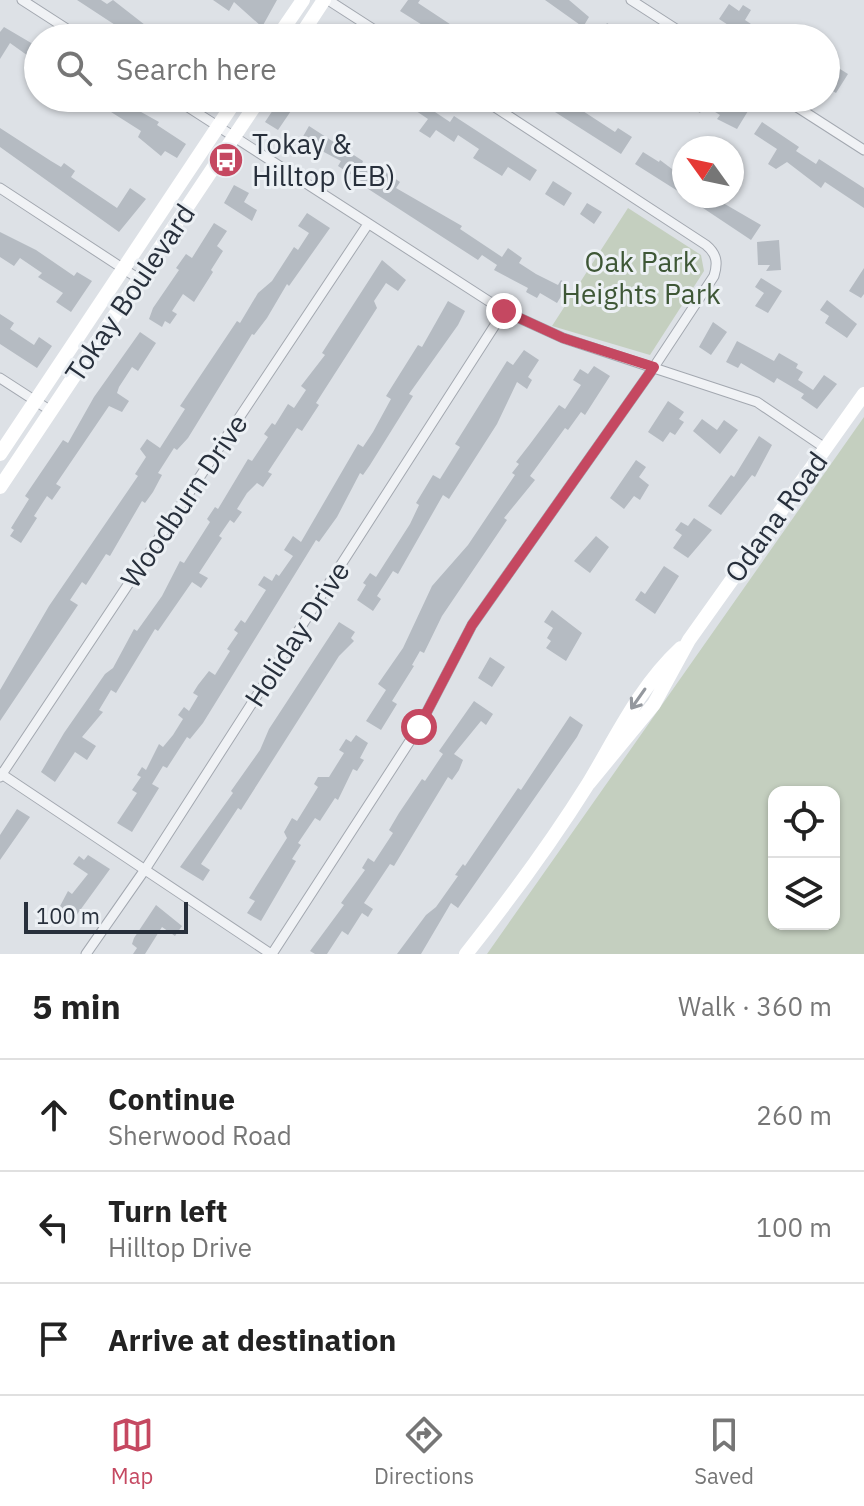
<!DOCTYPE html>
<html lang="en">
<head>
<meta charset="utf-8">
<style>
  :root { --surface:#fff; --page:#f2f2f2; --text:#222; --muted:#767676; --line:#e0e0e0; --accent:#c54861 }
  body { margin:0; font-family:"IBM Plex Sans",sans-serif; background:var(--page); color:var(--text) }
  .controls { position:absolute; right:24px; bottom:24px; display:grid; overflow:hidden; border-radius:16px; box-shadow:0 2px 6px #0004 }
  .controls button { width:72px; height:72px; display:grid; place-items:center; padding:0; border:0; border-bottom:2px solid var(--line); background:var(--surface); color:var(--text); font:40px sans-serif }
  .compass { position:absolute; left:672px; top:136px; width:72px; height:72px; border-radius:50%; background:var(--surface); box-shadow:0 2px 6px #0004; rotate:303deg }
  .scale { position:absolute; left:24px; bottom:20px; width:164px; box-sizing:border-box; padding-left:8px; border:4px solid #28303c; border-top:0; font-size:22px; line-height:28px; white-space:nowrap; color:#28303c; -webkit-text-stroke:6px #ecf0f4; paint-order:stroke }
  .stop { position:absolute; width:24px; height:24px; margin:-18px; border:6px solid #c54861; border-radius:50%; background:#fff }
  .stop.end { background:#c54861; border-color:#fff; box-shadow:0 2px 8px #0008 }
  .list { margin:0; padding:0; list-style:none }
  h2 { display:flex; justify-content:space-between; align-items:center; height:104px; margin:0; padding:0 32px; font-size:34px }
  h2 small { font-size:26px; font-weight:400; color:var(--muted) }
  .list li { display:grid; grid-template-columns:52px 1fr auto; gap:24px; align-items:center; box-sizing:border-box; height:112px; padding:0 32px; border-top:2px solid var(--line) }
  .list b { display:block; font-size:30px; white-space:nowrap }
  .list p { margin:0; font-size:26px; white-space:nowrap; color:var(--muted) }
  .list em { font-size:26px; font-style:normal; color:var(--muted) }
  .icon { flex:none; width:44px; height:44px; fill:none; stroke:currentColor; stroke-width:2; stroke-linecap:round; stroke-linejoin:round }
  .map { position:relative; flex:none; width:864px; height:954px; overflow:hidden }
  .search { position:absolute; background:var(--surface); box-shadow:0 2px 6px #0004; left:24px; right:24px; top:24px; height:88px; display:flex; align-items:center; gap:20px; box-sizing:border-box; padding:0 28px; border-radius:44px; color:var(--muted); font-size:30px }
  .sheet { height:440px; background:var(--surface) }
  nav { display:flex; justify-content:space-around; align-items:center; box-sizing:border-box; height:112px; border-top:2px solid var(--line); background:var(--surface); font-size:22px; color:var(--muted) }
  nav a { display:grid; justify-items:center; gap:4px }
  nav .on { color:var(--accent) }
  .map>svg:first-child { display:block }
  .green { fill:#c4cfbf; fill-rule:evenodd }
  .building { fill:#b5bbc2 }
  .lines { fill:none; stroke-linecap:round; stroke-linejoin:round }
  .street-casing { stroke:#a3a8b0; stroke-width:11 }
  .street { stroke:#f0f2f5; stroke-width:9 }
  .secondary { stroke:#fff; stroke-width:14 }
  .oneway { stroke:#94989e }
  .route { stroke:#c54861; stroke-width:10 }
  .labels { text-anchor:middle; stroke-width:6; stroke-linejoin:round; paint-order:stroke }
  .poi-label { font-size:28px; fill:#28303c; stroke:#ecf0f4; text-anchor:start }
  .park-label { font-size:28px; fill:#3e5736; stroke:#ecf0f4 }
  .street-label { font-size:28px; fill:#28303c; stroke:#ecf0f4 }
</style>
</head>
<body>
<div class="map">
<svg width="864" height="954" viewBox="0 0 864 954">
  <rect width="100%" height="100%" fill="#dde1e6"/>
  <path class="green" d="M628 208 701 255 704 271 650 355 552 326Z
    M864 417V954H487ZM774 792H834V924H774Z"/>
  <path class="building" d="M77 0H101L107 4 113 0 154 32 159 25 180 38H135Z
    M213 0H277L262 27 234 2 229 11Z
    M408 0H420L418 3 471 38H443L400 11Z
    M545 0H569L589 17 583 27Z
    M729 4 739 11 743 5 751 10 745 20 772 38H748L719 19Z
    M607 23 629 38H570L578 26 597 38Z
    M4 27 38 47V63L10 43 0 59V32Z
    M840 69 848 74 836 93 826 87V70L836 76Z
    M89 98H116L159 122 157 125 186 144 177 158 165 151 161 156 138 137 141 131Z
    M281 98 295 105 278 130 265 122Z
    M397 98H429L439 105 435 112 450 122 454 116 537 170 530 181 508 167 502 176 473 158 479 149 458 135 454 142 436 130 430 138 419 131 428 119Z
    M533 98H563L615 132 618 128 632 137 621 154Z
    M691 98H722L748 111 737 129 717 119 720 115 704 105 700 113 687 105Z
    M762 122 799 147 796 151 816 164 819 159 864 188V208L825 182 821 188 787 162 776 169 768 164 777 149 754 134Z
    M309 126 363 161 361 166 380 178 384 171 400 182 396 188 462 226 460 229 502 257 508 248 522 258 519 263 536 274 558 285 561 280 568 285 557 303 540 293 537 298 526 292 528 288 494 270 497 265 482 255 478 260 359 183 361 181 338 166 341 161 301 140Z
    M0 128 51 161 61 167 64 163 75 171 71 177 117 208 130 188 146 199 119 232 0 147Z
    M643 152 659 162 660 160 684 178V195L635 164Z
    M553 181 572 193 564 206 545 194Z
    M234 185 249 193 244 202 257 210 252 221 224 203Z
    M685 196H711L761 225 751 240Z
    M587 203 602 212 594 224 580 214Z
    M307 213 330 228 289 286 287 284 267 318 254 335 252 334 188 438 177 450 174 448 158 473 162 475 153 492 145 503 142 501 110 556 106 554 86 585 82 582 70 600 78 605 0 721V690L49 606 138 476 135 474 146 457 140 449 147 439 160 448 185 409 180 406 237 321 240 323 258 293 272 281 294 247 298 250 309 233 298 226Z
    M214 223 227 231 217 246 223 251 211 270 213 272 194 302 183 294 172 311 177 314 170 324 165 321 162 327 149 319 153 308 179 270 176 268 186 254 192 258Z
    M0 232 36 250 74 276 77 272 92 281 71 312 56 302 63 293 38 277 42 273 20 258 14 266 0 257Z
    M779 240 781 270 766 271 770 265H758L757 242Z
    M382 260 406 280 398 291 386 283 374 301 377 308 316 403 319 405 302 431 297 428 268 472 272 474 263 487 257 483 247 493 237 509 242 512 234 523 230 520 219 536 222 538 199 573 208 578 201 588 192 582 158 631 155 629 116 693 111 690 99 710 103 712 82 737 96 746 87 760 75 752 55 782 41 772 64 733 105 674 113 668 134 629 137 631 162 596 180 561 184 563 210 522 207 519 215 507 218 509 248 459 252 461 268 437 264 434 272 423 275 425 288 404 294 408 306 390 301 386 325 355 322 353Z
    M864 268V294L861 298 849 291Z
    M761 278 782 291 768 313 755 306 764 293 755 287Z
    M827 300 857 324 847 338 825 323 829 316 820 310Z
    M448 301 465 311 458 325 409 394 413 396 370 465 363 475 360 473 337 517 319 542 316 540 203 723 190 739 187 737 167 768 163 766 152 784 159 788 132 832 117 823 137 793 132 790 141 777 137 775 142 767 146 770 159 744 163 747 173 735 183 719 178 715 184 707 189 711 198 696 193 693 198 685 209 671 215 675 230 651 227 649 238 633 234 630 241 620 245 623 266 590 258 585 264 576 272 581 276 574 279 576 293 556 284 550 293 536 301 542 358 444 363 447 373 432 391 399 386 396 418 345 422 347Z
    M0 314 14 323 10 329 34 345 39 337 52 346 37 368 0 344Z
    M713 322 727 332 711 355 699 347Z
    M140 332 156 343 138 371 132 367 119 387 117 393 129 401 122 412 109 406 56 484 61 487 52 500 47 496 34 516 37 518 21 543 10 536 14 530 11 528 29 499 25 496 63 440 68 443 94 397Z
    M737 341 774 361 779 353 798 364 796 368 803 372 798 380 813 390 824 375 837 384 817 409 801 398 804 394 777 378 774 383 741 363 738 368 726 362Z
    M524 350 539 360 528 377 532 380 527 389 517 382 497 424 449 499 443 495 398 574 393 571 377 596 381 599 373 611 357 600 366 585 363 583 370 573 376 577 410 524 419 505 416 503 433 475 440 479 460 447 455 444 507 361 513 365Z
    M594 366 610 376 585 415 581 412 568 430 565 428 530 476 535 480 504 518 507 520 442 616 424 653 420 651 412 665 414 666 392 701 397 704 381 730 366 721 386 690 378 684 403 648 432 586 468 545 515 475 512 473 519 464 516 462 530 444 559 405 565 409 581 385 573 380 580 369 588 374Z
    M668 401 684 412 679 419 684 422 675 435 670 432 663 442 648 432Z
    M702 419 717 430 724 420 738 430 720 454 693 431Z
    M759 436 772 445 755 477 752 475 721 515 708 506 731 475 734 477Z
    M636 460 646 467 639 477 649 485 640 500 634 496 624 509 610 498Z
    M694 518 712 530 688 558 673 548 682 535 675 530 681 522 688 526Z
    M596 536 609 547 590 573 574 561Z
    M664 566 679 576 655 614 635 600 641 591 645 594Z
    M552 610 582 633 566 661 546 648 551 641 547 638 553 628 544 622Z
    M339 622 355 632 351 638 354 641 339 656 241 810 238 808 201 864 210 870 203 881 180 867 233 793 231 791 260 750 269 729Z
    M490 657 505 667 492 687 478 678Z
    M474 701 493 714 486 725 481 721 454 754 463 760 459 770 452 780 448 777 394 866 390 864 364 903 373 909 368 917 362 913 348 935 342 931 327 954H315L310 951 344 905 341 903 365 870 362 868 368 858 374 862 393 833 389 830 399 813 422 779 425 781 443 754 439 751Z
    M570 716 583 725 577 737 458 908 451 903 421 954H397L426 915 436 907 458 876 455 875 463 864 465 866 518 788 521 790Z
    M356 735 368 743 360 758 364 760 357 771 353 769 338 800 335 798 320 821 315 818 298 843 301 845 292 859 296 861 261 921 247 913 255 901 249 898 287 838 284 832 292 818 297 821 318 787 314 784 318 777H329L344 753 339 750 346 739 351 742Z
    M17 809 30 817 0 860V835Z
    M88 855 110 869 73 920 58 910 68 891 72 894 88 874 73 864 79 856 84 860Z
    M156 905 182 926 175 936 162 927 145 954H133L137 948 132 944 134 938Z"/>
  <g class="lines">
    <g class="street-casing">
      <path id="street" d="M22 0 81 38
        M328 0 387 38
        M631 0 690 38
        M174 98 504 311 563 338 757 402 825 448
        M783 98 864 150
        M0 188 139 279
        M0 378 51 411
        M0 773 271 954
        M0 777 368 224
        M86 954 146 868 504 311
        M272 954 419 727 472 625 654 367 714 276C718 263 717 254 706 245L481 98"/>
    </g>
    <use href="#street" class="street"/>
    <path class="secondary" d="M277 38 303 0
      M299 38 324 0
      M0 454 237 98
      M0 487 260 98
      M589 783 654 704 689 640 864 394
      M466 954C509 900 551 843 588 784 617 736 639 687 681 648"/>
  </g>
  <defs><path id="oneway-shaft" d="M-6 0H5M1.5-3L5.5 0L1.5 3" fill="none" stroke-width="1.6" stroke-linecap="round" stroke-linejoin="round" transform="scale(2)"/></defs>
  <use class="oneway" href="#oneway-shaft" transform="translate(638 699) rotate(125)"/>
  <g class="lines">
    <path class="route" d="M419 727 472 625 654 367 563 338 504 311"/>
  </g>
  <defs>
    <g id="bus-disc" transform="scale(1.8)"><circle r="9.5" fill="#c54861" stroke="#ecf0f4"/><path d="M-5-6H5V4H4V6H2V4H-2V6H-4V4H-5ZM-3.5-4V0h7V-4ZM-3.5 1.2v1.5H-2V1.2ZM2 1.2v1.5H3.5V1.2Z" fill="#fff"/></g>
  </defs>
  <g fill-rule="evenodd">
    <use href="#bus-disc" x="226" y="160"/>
  </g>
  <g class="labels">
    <g class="poi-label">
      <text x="252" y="154">Tokay &amp;<tspan x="252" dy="32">Hilltop (EB)</tspan></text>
    </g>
    <g class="park-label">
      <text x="641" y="272">Oak Park<tspan x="641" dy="32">Heights Park</tspan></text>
    </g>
    <g class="street-label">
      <text transform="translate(130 293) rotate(-56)" y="10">Tokay Boulevard</text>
      <text transform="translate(184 501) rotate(-56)" y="10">Woodburn Drive</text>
      <text transform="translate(776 517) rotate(-54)" y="10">Odana Road</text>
      <text transform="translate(297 634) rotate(-57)" y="10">Holiday Drive</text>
    </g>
  </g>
</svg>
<div class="controls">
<button><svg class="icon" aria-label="locate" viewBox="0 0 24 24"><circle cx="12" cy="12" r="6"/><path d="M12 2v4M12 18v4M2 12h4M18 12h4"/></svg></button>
<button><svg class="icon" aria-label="layers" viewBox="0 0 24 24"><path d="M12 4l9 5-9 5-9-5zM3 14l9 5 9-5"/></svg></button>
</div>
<svg class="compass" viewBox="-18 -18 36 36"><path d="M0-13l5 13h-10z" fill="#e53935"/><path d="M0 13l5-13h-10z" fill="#767676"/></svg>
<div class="scale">100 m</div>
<div class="stop" style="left:419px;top:727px"></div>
<div class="stop end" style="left:504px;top:311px"></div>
<div class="search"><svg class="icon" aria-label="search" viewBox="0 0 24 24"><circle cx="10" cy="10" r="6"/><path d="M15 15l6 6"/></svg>Search here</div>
</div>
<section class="sheet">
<h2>5 min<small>Walk · 360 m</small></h2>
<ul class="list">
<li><svg class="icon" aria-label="ahead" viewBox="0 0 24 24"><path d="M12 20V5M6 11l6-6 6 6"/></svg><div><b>Continue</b><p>Sherwood Road</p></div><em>260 m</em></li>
<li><svg class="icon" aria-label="left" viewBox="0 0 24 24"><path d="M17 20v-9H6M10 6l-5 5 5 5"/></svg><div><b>Turn left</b><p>Hilltop Drive</p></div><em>100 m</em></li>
<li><svg class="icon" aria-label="arrive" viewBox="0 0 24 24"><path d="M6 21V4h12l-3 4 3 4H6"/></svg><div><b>Arrive at destination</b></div></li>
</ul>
</section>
<nav>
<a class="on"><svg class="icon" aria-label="map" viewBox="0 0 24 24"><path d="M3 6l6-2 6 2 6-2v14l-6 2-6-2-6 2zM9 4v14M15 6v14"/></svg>Map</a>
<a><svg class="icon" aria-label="directions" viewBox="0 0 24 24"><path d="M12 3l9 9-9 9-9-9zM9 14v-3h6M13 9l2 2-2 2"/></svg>Directions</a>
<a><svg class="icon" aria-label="saved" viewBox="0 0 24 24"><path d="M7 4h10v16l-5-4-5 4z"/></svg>Saved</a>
</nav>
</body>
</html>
